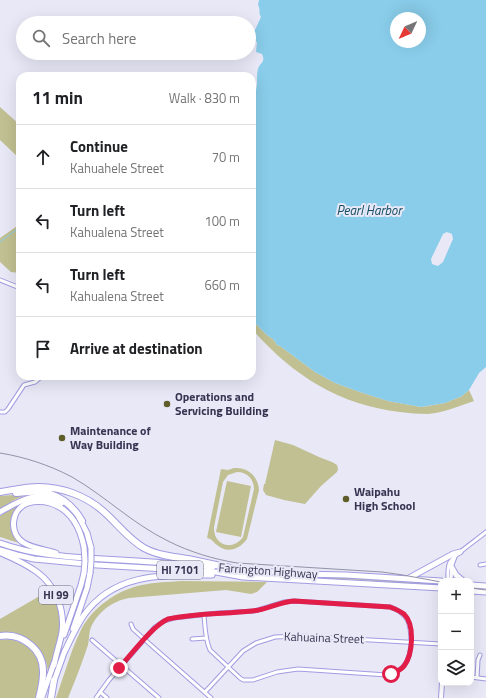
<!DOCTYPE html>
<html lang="en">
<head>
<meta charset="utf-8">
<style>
  :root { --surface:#fff; --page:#f2f2f2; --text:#202124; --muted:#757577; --line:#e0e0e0 }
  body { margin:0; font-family:"Titillium Web",sans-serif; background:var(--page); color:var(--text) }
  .controls { position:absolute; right:12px; bottom:12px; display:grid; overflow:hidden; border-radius:8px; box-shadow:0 4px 16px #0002 }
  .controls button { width:36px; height:36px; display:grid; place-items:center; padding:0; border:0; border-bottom:1px solid var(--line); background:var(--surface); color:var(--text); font:20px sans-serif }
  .compass { position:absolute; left:390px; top:12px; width:36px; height:36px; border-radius:50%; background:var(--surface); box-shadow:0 4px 16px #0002; rotate:226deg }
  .stop { position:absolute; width:12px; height:12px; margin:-9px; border:3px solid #e11d48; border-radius:50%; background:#fff }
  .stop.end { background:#e11d48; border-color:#fff; box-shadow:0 1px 4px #0008 }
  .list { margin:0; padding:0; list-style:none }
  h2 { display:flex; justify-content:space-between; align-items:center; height:52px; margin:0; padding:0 16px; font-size:17px }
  h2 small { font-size:13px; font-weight:400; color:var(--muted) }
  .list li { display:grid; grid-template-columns:26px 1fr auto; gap:12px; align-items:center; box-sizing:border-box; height:64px; padding:0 16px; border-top:1px solid var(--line) }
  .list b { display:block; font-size:15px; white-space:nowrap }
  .list p { margin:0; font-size:13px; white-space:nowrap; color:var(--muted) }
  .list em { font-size:13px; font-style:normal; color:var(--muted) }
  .icon { flex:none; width:22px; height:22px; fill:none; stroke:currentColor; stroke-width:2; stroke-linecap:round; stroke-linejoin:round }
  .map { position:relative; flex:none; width:486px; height:698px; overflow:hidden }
  .search { position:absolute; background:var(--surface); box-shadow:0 4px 16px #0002; left:16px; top:16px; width:240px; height:44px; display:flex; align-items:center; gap:10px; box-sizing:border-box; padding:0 14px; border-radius:22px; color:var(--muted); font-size:15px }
  .panel { position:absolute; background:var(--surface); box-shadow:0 4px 16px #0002; left:16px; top:72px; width:240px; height:308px; border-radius:12px }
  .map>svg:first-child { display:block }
  .green { fill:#c1c092; fill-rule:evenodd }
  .water { fill:#89cdea; fill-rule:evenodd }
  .pier { fill:#e8e8f7 }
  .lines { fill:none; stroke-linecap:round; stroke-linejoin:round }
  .stream { stroke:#89cdea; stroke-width:1 }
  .minor-casing { stroke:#a19ce2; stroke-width:5 }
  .tertiary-casing { stroke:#a19ce2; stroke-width:6 }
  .primary-casing { stroke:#a19ce2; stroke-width:7 }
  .motorway-casing { stroke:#a19ce2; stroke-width:8 }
  .minor { stroke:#fff; stroke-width:3 }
  .tertiary { stroke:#fff; stroke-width:4 }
  .primary { stroke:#fff; stroke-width:5 }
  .motorway { stroke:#fff; stroke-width:6 }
  .rail { stroke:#9392a7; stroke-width:1 }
  .primary-bridge-casing { stroke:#a19ce2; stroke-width:7; stroke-linecap:butt }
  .primary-bridge { stroke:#fff; stroke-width:5 }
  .route { stroke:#e11d48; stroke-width:5 }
  .poi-dot { fill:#5f5d29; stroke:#e8e8f7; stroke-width:1.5 }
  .labels { text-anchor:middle; stroke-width:4; stroke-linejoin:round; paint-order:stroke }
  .shield { fill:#e8e8f7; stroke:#6b6a83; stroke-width:1 }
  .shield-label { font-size:11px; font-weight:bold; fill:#363451 }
  .poi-label { font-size:12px; font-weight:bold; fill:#363451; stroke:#e8e8f7; text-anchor:start }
  .street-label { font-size:12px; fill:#363451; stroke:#e8e8f7 }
  .water-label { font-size:13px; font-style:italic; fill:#134c61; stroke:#e8e8f7 }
</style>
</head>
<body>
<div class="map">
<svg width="486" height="698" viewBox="0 0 486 698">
  <rect width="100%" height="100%" fill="#e8e8f7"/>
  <path class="green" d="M0 107 20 125V159L0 140Z
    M20 224V273L11 272 0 262V238Z
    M252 320 267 335 274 340 277 345 280 346 315 372 335 383 360 392 388 401 421 407 428 406 445 403 462 396 469 390 474 401C459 406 443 413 428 414 418 414 409 413 400 412 339 405 292 375 252 329Z
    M275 440 293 445 319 457 332 462 337 465 338 469 337 472 321 486 305 504 284 500 266 495 263 490 264 484H265Z
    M234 468C248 467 258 476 259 490L247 539C240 549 227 554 217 545 213 542 212 539 207 538L221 469 228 470ZM237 472C247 472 254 479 254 489L243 537C232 552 213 545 214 527L223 482 228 475Z
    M227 481 251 486 241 537 216 532Z
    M25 494 26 495 14 500 0 509V496Z
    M41 500C57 501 66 507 77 519 70 512 63 506 54 503 45 500 32 499 23 504 13 511 8 526 15 537 17 540 19 542 22 544L0 537V516C13 508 25 500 41 500Z
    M106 563 441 583V586L362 580 332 579 106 564Z
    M181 581 267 582 257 592 251 594 226 590 129 598C112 601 96 613 90 630 89 635 89 640 88 645 82 663 75 681 68 698H56C64 676 70 653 80 632 91 608 117 590 142 585 155 582 168 582 181 581Z
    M50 590C69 622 58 641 48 673 47 655 34 638 16 634 11 633 5 634 0 634V619Z
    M9 639C24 642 40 652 41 670 41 679 38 689 35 698H0V640Z"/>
  <path class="water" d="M259 0H486V367L479 373 469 390 462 396 445 403 421 407 388 401 360 392 335 383 315 372 280 346 277 345 274 340 267 335 252 320V101C255 95 257 89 257 82 257 78 257 72 258 69 260 62 266 63 262 54L256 52 257 42 249 39 250 34 255 30 261 17C258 13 261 9 258 5ZM396 18H420V42H396Z"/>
  <path class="pier" d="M447 232 452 234 453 239 443 262 438 266 432 264 431 259 443 234Z"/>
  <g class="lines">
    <path class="stream" d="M0 242 20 227"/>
    <g class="minor-casing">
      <path id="minor" d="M0 280 20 288
        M0 412H5L8 409 24 385 35 382 42 376
        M480 565 486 564
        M448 581C448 575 447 568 450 562 454 555 478 539 486 532
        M451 581 452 565 455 557
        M131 624 133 629 144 639 211 698
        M192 639 206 638
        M92 640 159 698
        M471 677 486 679
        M477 678 478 660 480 655
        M100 692 107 698
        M205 692 243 651 256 643 275 637 300 636 441 644
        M96 698 109 680 155 627 164 621 174 618 218 613 254 611 284 602 294 601 390 607C409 613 411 625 411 643 410 660 405 671 387 675L298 669 277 672 253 680H243L240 678 210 650C205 639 205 626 204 615"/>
    </g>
    <g class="tertiary-casing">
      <path id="tertiary" d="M441 698 442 683"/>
    </g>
    <g class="primary-casing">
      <path id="primary" d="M0 512C23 499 36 490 62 503
        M80 519 87 533 91 548
        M0 543C33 555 68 557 103 559 140 561 176 563 213 567
        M0 550 17 555 34 559 97 565 216 572 243 577 441 588
        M1 553C13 558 26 564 37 572 55 585 65 609 62 632 60 643 56 654 54 665
        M56 553C46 550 32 548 24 543 8 533 11 509 28 503 35 501 43 501 50 503 70 509 80 527 84 547
        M227 568 299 574 346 575 441 581
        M452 568 456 575 463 581
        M409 578 453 554 460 552
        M471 585 486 586
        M471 591 486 592
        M73 629 87 588 90 573
        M64 635 81 585 84 573
        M64 653C70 640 76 627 84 615 115 572 164 575 212 575
        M53 684 65 650
        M42 697 54 663"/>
    </g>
    <g class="motorway-casing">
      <path id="motorway" d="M0 492C13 490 26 487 39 487 62 487 86 496 103 511 117 523 128 539 144 548 157 555 173 557 188 559 202 562 216 565 230 568
        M16 493C23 493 30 491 37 492 57 492 73 505 82 521
        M0 636C23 633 44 650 43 673 43 682 41 690 39 698
        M51 698 54 680"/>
    </g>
    <use href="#minor" class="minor"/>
    <use href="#tertiary" class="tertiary"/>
    <use href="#primary" class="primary"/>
    <use href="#motorway" class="motorway"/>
    <path class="rail" d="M0 453C25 457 49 465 72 477 105 496 133 524 168 541 190 552 213 559 237 563L382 572 403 575 441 582
      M471 588 486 590"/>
    <g class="primary-bridge-casing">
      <path id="primary-bridge" d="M84 573 85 561 84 547
        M90 573 91 561V548"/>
    </g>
    <use href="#primary-bridge" class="primary-bridge"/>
  </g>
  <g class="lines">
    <path class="route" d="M119 668C132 654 152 626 168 619 196 613 224 614 252 611 266 610 279 602 294 601L390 607C395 609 400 611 404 614 415 625 413 654 404 666 401 670 396 672 391 674"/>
  </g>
  <g class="poi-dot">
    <circle cx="167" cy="404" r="4"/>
    <circle cx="62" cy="438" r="4"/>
    <circle cx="346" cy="499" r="4"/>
  </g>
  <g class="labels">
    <g class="shield">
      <rect x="157" y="561" width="46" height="18" rx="3"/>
      <rect x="39" y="586" width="34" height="18" rx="3"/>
    </g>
    <g class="shield-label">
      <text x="180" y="574">HI 7101</text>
      <text x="56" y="599">HI 99</text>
    </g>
    <g class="poi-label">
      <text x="175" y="401">Operations and<tspan x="175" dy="14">Servicing Building</tspan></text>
      <text x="70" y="435">Maintenance of<tspan x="70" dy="14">Way Building</tspan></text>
      <text x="354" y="496">Waipahu<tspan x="354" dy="14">High School</tspan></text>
    </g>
    <g class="street-label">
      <text transform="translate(268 571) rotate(4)" y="4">Farrington Highway</text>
      <text transform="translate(324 638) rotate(2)" y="4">Kahuaina Street</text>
    </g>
    <g class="water-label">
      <text x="369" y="215">Pearl Harbor</text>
    </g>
  </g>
</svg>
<div class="controls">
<button>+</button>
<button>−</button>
<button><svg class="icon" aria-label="layers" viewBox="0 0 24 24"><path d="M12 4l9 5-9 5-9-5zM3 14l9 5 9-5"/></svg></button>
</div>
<svg class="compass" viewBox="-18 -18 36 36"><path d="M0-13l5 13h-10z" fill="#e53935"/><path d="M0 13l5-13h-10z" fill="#757577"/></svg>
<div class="stop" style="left:391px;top:674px"></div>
<div class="stop end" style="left:119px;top:668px"></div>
<div class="search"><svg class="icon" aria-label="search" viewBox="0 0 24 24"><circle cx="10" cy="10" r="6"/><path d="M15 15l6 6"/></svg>Search here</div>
<section class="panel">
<h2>11 min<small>Walk · 830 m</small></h2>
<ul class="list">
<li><svg class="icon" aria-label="ahead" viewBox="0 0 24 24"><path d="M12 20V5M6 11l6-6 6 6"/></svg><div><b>Continue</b><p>Kahuahele Street</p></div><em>70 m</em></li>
<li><svg class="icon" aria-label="left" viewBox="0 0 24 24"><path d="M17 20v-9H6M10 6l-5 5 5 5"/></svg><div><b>Turn left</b><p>Kahualena Street</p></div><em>100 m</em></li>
<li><svg class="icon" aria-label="left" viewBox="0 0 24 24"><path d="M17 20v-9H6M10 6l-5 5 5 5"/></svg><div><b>Turn left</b><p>Kahualena Street</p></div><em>660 m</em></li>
<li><svg class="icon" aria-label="arrive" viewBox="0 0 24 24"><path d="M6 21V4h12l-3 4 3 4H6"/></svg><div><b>Arrive at destination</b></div></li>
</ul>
</section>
</div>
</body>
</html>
